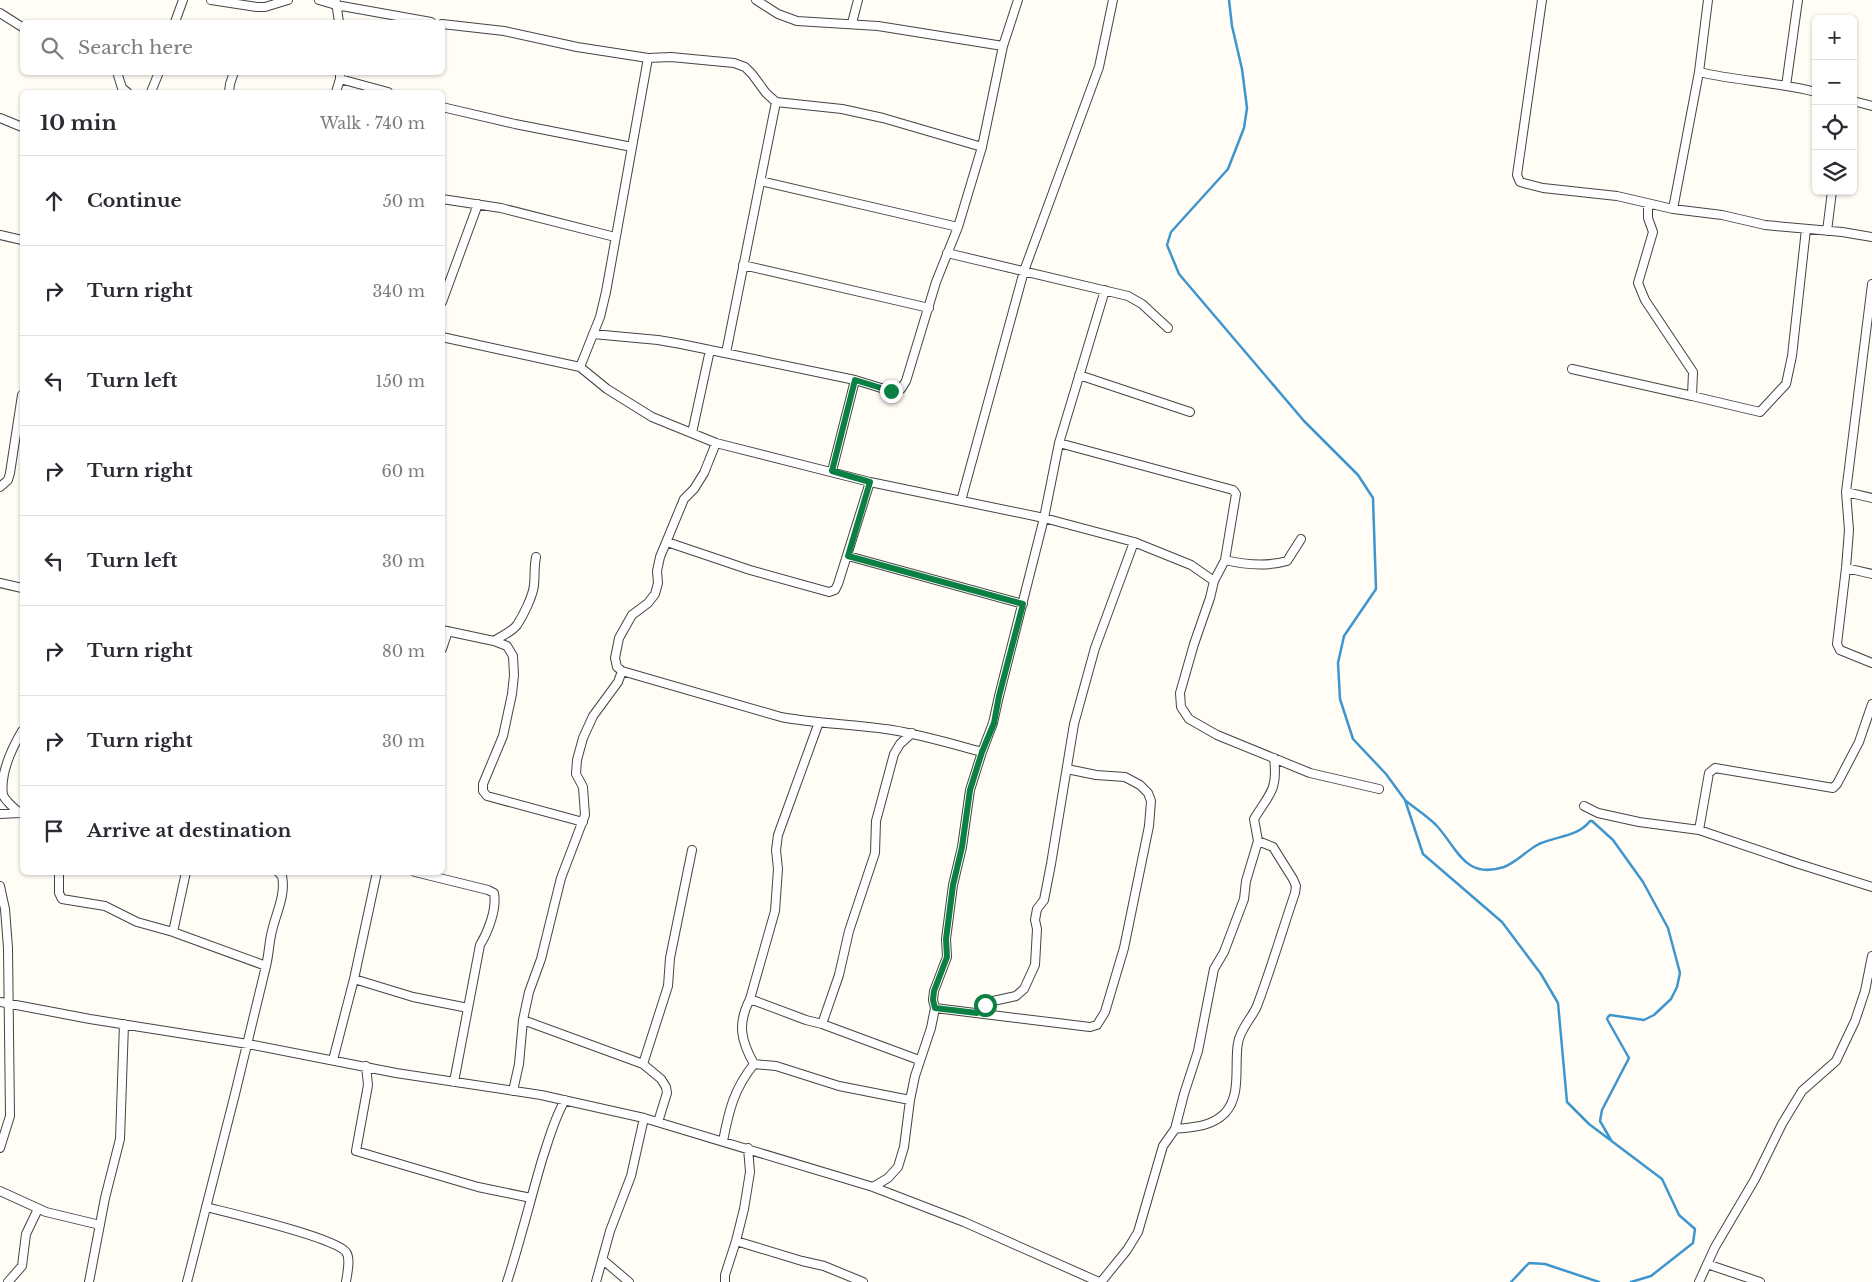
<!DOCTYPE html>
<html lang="en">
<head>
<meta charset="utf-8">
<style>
  :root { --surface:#fff; --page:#f2f2f3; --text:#2b2b33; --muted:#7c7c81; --line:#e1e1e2 }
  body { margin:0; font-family:"Libre Baskerville",serif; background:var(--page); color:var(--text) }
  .controls { position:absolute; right:15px; top:15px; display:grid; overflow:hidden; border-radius:8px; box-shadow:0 1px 4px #0004 }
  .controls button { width:45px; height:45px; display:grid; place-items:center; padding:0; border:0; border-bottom:1px solid var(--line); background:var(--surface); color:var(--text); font:25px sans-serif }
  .stop { position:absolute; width:15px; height:15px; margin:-11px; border:4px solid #0b8043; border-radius:50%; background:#fff }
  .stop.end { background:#0b8043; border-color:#fff; box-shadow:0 1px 5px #0008 }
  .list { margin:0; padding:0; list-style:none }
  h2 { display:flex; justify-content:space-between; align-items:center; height:65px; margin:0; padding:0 20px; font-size:21px }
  h2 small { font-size:16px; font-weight:400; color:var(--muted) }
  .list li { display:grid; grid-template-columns:32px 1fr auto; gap:15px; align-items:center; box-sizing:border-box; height:90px; padding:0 20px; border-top:1px solid var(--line) }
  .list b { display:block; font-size:19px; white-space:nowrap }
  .list em { font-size:16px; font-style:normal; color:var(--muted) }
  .icon { flex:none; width:28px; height:28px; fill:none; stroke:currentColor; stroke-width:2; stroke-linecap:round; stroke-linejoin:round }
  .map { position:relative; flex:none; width:1872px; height:1282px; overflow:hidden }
  .search { position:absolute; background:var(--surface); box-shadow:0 1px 4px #0004; left:20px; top:20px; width:425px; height:55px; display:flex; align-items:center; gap:12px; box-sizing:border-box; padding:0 18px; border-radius:8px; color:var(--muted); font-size:19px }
  .panel { position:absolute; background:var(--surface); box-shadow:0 1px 4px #0004; left:20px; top:90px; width:425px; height:785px; border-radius:8px }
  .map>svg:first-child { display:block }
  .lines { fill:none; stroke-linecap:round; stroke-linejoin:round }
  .stream { stroke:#3f96cf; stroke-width:2.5 }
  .minor-casing { stroke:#444; stroke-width:10 }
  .minor { stroke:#fff; stroke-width:8 }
  .route { stroke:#0b8043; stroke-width:6 }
</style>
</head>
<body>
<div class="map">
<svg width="1872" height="1282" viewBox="0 0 1872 1282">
  <rect width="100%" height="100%" fill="#fffdf5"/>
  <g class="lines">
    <path class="stream" d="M1229 0 1232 26 1242 69 1247 108 1244 128 1228 169 1171 232 1167 245 1179 274 1304 421 1358 475 1373 498 1376 589 1344 636 1338 663 1340 699 1353 739 1386 774 1405 800 1423 854 1502 922 1541 974 1558 1003 1567 1102 1589 1124 1662 1179 1679 1215 1695 1229 1693 1243 1651 1276 1631 1282
      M1406 801C1416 809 1427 816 1436 825 1457 847 1464 880 1504 867 1517 862 1527 850 1539 844 1556 836 1578 837 1590 821H1592L1613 840 1643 882 1668 928 1680 973 1677 987 1671 999 1654 1015 1644 1020 1610 1015 1608 1017 1607 1019 1629 1058 1602 1110 1600 1121 1611 1140
      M1511 1282 1529 1263 1545 1264 1599 1282"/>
    <g class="minor-casing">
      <path id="minor" d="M211 0 257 7H265L288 0
        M319 0 336 5 431 22
        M756 0 778 14 797 21 878 26 1003 46
        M1542 0 1517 175 1520 182 1543 188 1617 196 1673 209 1722 215 1765 225 1842 232 1872 237
        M336 2 339 22
        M0 13 22 27
        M175 22 183 0
        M852 23 858 0
        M442 24 504 31 577 47 648 58 671 57 734 63 745 67 752 74 766 93 776 102 842 109 883 118 982 147
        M117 72 122 88 127 92
        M1699 72C1737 81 1777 82 1816 92
        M340 79 388 92
        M1786 86 1798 0
        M151 92 159 72
        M229 92 230 84 234 72
        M336 92 340 79V72
        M1853 101 1872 106
        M442 107 515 124 632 147
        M0 118 22 127
        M760 181 958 227
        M442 199 501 208 615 237
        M1648 204V218L1653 232 1638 283 1645 300 1693 372 1692 396 1760 412 1786 384 1792 356 1806 229
        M1673 209 1699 72 1708 0
        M1827 231 1832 191
        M0 235 22 240
        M947 253 1128 296 1142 304 1168 328
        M743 265 929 308
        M1872 284 1846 492 1849 530 1846 568 1837 644 1840 650 1872 663
        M442 302 478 204
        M593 334 658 340 681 344 855 380 891 391 901 389 906 381 936 282 958 227 982 147 1003 46 1018 0
        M442 337 580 367 607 389 652 417 716 443 870 482 1044 518 1134 542 1191 565 1214 581
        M726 353 776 102
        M580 367 600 317 606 292 648 58
        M1572 369 1692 396
        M1079 375 1190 412
        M692 433 710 350
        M716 443 704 473 694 489 684 499 660 557 657 571 658 583 655 594 648 603 632 615 619 638 615 658 617 667 622 671 781 717C818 724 855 724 892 730 923 735 952 744 982 752
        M1059 443 1233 490 1236 494 1225 560 1214 581 1210 598 1194 644 1180 693 1181 707 1189 719 1217 735 1310 773 1379 789
        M832 471 855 380
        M0 487 8 480 10 473 22 395
        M1846 492 1872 498
        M961 501 1024 271 1099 67 1113 0
        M667 542 750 570 829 592 835 590 838 584 870 482
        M848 556 1023 604
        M1225 560C1246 565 1266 567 1287 561L1301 539
        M1846 568 1872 574
        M0 583 22 588
        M442 630 494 641 507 646 513 656 514 675 512 694 503 736 483 784V791L487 796 583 822
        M494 641C501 636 512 632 517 625 523 616 533 596 534 585 535 575 534 567 536 557
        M442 649 448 631
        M1584 806 1598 813 1639 822 1699 830 1799 864 1872 887
        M20 813C14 808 6 802 3 795 0 774 12 748 22 731
        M0 814 20 813
        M1699 830 1709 773 1715 768 1833 788 1837 784 1859 742 1872 704
        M59 872V893L62 899 105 906 137 922 173 932
        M186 872 173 932 266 966 235 1094 187 1282
        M415 872 488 890 494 893C497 909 488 932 480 945L454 1082
        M0 886 5 909 8 948 10 1116 0 1148
        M266 966C269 954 269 942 272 931 276 913 286 895 282 876L278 872
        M354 979 413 997 468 1008
        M750 999 806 1020 822 1024 919 1060
        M0 1002 90 1019 248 1044 396 1073 541 1095 644 1118 873 1187 964 1222 1099 1282
        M935 1008 1090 1027 1097 1025 1105 1012 1124 948 1149 826 1151 801 1148 793 1140 785 1125 777 1096 775 1067 769
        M977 1013 985 1005 993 1001 1016 996 1024 989 1035 965 1037 929 1035 920 1037 909 1044 900 1051 864 1074 724 1095 648 1134 542
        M523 1020 643 1064 661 1079 666 1087 667 1093 658 1122
        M822 1024 839 975 849 931 875 853 876 821 894 754 900 744 912 733
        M333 1060 354 979 377 872
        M643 1064 668 986 670 958 692 850
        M754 1064C741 1041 737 1024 750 999L775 911 778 869 776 850 778 835 819 722
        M366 1066 368 1085 356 1151 478 1187 531 1198
        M513 1091 519 1064 523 1020 529 992 541 959 561 878 585 815 583 787 576 774 577 760 583 738 593 716 618 682 622 671
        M1175 1129C1194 1127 1211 1127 1225 1113 1242 1095 1234 1064 1238 1043 1240 1029 1252 1018 1257 1006 1271 969 1282 931 1295 893L1296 886 1293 879 1273 847 1258 841
        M723 1141C729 1110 734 1089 754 1064L776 1066 839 1086 910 1100
        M873 1187 888 1178 898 1167 904 1147 910 1100 915 1076 931 1028 935 1008 933 1000 934 991 947 957 946 939 953 885 962 847 970 790 982 752 993 723 999 696 1044 518 1059 443 1105 290
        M0 1191 46 1212 100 1225
        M206 1207C229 1213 334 1237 346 1252 351 1259 347 1274 346 1282
        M736 1241 802 1261 824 1266 863 1282
        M603 1260 629 1282
        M1707 1264 1760 1282
        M8 1282 22 1266 26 1234 38 1209
        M89 1282 105 1198 120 1139 124 1024
        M507 1282C520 1242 530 1201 542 1160 549 1139 554 1119 565 1100
        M596 1282 610 1231 631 1176 644 1118
        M725 1282V1275L736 1241 744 1209 750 1172 748 1148
        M1101 1282 1127 1250 1138 1232 1163 1146 1175 1129 1184 1094 1198 1051 1214 969 1224 952 1244 899 1246 881 1258 841 1254 819C1270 793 1278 790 1274 758
        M1699 1282 1715 1247 1755 1179 1782 1124 1802 1091 1836 1061 1855 1021 1865 991 1872 956"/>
    </g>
    <use href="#minor" class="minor"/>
  </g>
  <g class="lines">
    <path class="route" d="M891 391 855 380 832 471 870 482 848 556 1023 604 999 696 994 723 982 752 970 790 962 847 953 885 946 939 947 957 934 991 933 1000 935 1008 977 1013 985 1005"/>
  </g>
</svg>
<div class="controls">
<button>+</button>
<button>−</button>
<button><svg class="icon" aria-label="locate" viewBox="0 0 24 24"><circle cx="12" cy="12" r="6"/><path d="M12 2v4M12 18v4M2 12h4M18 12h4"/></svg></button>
<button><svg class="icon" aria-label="layers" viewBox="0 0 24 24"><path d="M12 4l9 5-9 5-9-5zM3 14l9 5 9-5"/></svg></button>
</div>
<div class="stop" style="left:985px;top:1005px"></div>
<div class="stop end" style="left:891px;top:391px"></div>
<div class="search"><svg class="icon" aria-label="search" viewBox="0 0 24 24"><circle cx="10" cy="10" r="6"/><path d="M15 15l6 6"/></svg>Search here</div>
<section class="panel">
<h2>10 min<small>Walk · 740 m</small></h2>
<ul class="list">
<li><svg class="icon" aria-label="ahead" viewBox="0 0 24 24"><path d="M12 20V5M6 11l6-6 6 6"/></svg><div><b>Continue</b></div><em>50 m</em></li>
<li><svg class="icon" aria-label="right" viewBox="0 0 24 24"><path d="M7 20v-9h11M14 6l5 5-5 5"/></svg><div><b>Turn right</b></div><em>340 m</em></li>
<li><svg class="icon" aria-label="left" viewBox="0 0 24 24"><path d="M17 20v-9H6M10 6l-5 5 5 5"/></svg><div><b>Turn left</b></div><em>150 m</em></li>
<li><svg class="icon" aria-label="right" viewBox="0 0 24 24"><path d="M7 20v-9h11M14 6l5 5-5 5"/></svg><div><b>Turn right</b></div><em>60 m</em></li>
<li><svg class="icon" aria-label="left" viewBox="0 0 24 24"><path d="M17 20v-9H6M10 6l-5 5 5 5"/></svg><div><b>Turn left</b></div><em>30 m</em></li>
<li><svg class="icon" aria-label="right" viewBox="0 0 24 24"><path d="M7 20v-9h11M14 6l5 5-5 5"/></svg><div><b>Turn right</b></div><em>80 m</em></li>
<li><svg class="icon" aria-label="right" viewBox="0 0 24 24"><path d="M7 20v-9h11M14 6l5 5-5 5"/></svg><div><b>Turn right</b></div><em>30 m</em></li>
<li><svg class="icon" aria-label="arrive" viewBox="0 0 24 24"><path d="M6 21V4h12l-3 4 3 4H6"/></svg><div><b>Arrive at destination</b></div></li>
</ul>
</section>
</div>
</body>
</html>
